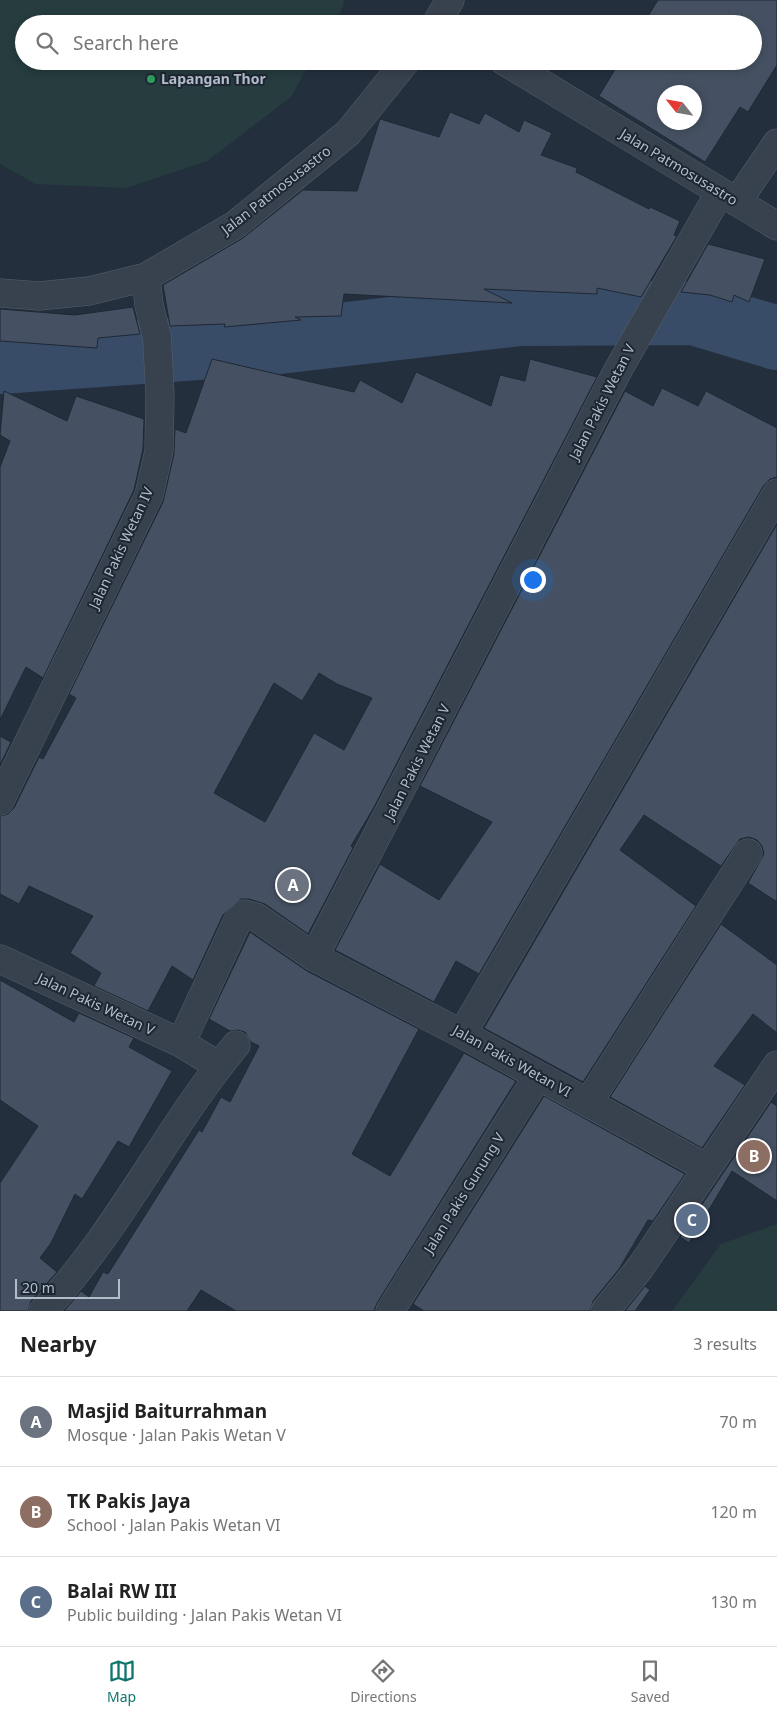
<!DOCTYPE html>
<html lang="en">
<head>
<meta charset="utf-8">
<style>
  :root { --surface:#fff; --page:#f2f2f2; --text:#222; --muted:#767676; --line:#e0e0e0; --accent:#0f766e }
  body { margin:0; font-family:"Noto Sans",sans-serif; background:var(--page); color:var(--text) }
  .compass { position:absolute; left:657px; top:85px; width:45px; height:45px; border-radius:50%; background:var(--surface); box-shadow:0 2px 8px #0003; rotate:301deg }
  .scale { position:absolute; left:15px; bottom:12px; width:105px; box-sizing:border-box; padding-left:5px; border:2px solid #b4bcc9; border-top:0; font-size:14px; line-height:18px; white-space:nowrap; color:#b4bcc9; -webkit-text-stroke:4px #1d2633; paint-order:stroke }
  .you { position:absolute; left:532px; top:579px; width:18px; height:18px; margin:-12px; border:4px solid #fff; border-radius:50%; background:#1a73e8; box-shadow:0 0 0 8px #1a73e833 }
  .badge { display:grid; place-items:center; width:32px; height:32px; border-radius:50%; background:var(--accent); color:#fff; font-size:16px; font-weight:700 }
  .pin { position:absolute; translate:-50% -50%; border:2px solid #fff; box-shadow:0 1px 5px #0006 }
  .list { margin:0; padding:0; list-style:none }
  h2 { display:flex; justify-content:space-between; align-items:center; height:65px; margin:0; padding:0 20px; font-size:21px }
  h2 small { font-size:16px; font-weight:400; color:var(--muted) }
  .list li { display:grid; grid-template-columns:32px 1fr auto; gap:15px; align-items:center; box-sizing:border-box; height:90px; padding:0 20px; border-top:1px solid var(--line) }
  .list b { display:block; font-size:19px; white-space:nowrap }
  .list p { margin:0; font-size:16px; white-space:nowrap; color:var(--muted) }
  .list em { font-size:16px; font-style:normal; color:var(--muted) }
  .icon { flex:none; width:28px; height:28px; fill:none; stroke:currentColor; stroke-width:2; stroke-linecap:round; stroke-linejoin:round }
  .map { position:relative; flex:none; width:777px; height:1311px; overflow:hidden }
  .search { position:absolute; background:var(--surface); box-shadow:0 2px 8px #0003; left:15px; right:15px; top:15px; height:55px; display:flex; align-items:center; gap:12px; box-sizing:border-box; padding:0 18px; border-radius:28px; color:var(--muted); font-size:19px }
  .sheet { height:335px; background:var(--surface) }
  nav { display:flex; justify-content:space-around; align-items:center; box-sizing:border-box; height:70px; border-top:1px solid var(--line); background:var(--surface); font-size:14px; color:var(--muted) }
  nav a { display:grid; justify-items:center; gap:2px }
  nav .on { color:var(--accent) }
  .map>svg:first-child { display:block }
  .green { fill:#263c3f }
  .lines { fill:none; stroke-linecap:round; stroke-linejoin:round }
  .river { stroke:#394c67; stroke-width:64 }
  .building { fill:#455162; stroke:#1f2835; fill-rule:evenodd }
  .minor-casing { stroke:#565f6c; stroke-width:29 }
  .minor { stroke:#38414e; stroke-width:28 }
  .leisure-dot { fill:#2e9e5b; stroke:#1d2633; stroke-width:2 }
  .labels { text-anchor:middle; stroke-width:4; stroke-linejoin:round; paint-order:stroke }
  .poi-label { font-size:14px; font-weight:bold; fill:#b4bcc9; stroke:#1d2633; text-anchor:start }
  .street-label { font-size:14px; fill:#b4bcc9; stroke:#1d2633 }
</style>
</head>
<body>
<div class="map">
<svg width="777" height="1311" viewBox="0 0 777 1311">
  <rect width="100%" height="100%" fill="#242f3e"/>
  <path class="green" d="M0 0H344L343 7 333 24H24V61H311L291 97 207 161 126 188 36 184 0 164Z
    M777 1224V1311H672L721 1244Z"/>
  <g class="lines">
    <path class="river" d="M0 362 270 343 520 314 694 313 777 338"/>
  </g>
  <path class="building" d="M658 0H777V65L748 112 740 107 705 162 599 96 620 61H753V24H643ZM664 92H694V122H664Z
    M450 112 479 124 485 113 519 132 524 120 552 133 541 155 577 168 576 172 649 209 650 207 680 221 674 235 677 236 641 297 597 288V294L484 289 512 303 344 294 341 316 295 317 301 320 224 327 225 324 170 326 163 285 243 238 303 190 357 191 380 119 439 137Z
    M708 244 765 259 749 302 734 295 732 302 710 295 681 292Z
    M133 307 140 334 98 338 97 348 0 341V309L75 315Z
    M212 359 354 392 360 380 402 403 416 372 491 406 500 375 525 381 530 359 597 377 373 809 351 846 353 848 308 934 265 904 249 899H241L223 915 193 980 172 966 148 1011 94 986 101 973 70 953 93 916 29 886 19 904 0 894V816L8 814 14 808 39 757 43 759 76 698 69 694 163 502 174 454 175 429 186 433ZM319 673 337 684 372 698 344 750 314 733 265 822 214 793 274 683 302 701Z
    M662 388 698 406 706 391 777 428V477L770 479 764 485 479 974 456 961 434 1002 335 950 380 864 439 900 492 822 420 786 625 391 653 406Z
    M4 391 67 421 76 396 144 419 143 449 134 490 43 678 26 667 0 720V467L10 441 0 435Z
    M777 524V902L748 883 764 854 762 846 757 840 749 837 740 839 721 866 644 815 620 850 696 906 583 1082 484 1028Z
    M0 736 11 742 0 765Z
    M721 924 777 965V1033L753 1014 714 1066 745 1085 702 1148 610 1097Z
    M250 932 307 971 419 1029 352 1154 390 1176 464 1053 516 1081 377 1303 374 1311H236L201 1290 187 1311H64L81 1291 89 1297 103 1272 108 1274 199 1130 202 1132 221 1097 230 1102 259 1046 251 1042 245 1032 238 1030 230 1031 209 1019Z
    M0 980 74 1022 79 1013 134 1038 129 1047 172 1071 129 1147 118 1141 82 1199 75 1194 51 1243 40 1258 57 1272 31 1301 28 1311H0V1183L38 1126 0 1100Z
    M544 1096 685 1174 653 1221 648 1220 619 1269 593 1301 590 1311H424L413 1304Z
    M771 1102 777 1106V1201L732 1171 689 1243 680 1237Z
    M645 1286 650 1290 635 1311H625Z"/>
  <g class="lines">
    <g class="minor-casing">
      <path id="minor" d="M436 24 450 0
        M504 61 777 226
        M737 202 777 143
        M0 293 39 296 89 291 146 277 235 225 348 133 406 61
        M0 801 149 495 159 451 160 395 157 337 149 305 146 277
        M314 957 618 370 720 192
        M0 959 181 1043 237 922 245 914 256 917 314 957 462 1034 707 1168
        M462 1034 777 493
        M181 1043 219 1066
        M588 1103 748 853
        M43 1311C119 1231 166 1129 236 1045
        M390 1311 538 1076
        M605 1311 640 1268 777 1065"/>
    </g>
    <use href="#minor" class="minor"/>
  </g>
  <circle class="leisure-dot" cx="151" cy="79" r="5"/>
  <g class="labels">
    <g class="poi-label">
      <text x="161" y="84">Lapangan Thor</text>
    </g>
    <g class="street-label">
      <text transform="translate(679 167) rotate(31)" y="5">Jalan Patmosusastro</text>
      <text transform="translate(276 190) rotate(-38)" y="5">Jalan Patmosusastro</text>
      <text transform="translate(602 402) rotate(-63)" y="5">Jalan Pakis Wetan V</text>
      <text transform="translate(121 548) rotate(-65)" y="5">Jalan Pakis Wetan IV</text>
      <text transform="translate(417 762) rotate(-63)" y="5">Jalan Pakis Wetan V</text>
      <text transform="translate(96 1004) rotate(25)" y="5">Jalan Pakis Wetan V</text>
      <text transform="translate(512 1061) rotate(29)" y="5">Jalan Pakis Wetan VI</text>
      <text transform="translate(464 1193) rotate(-58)" y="5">Jalan Pakis Gunung V</text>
    </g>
  </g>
</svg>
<svg class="compass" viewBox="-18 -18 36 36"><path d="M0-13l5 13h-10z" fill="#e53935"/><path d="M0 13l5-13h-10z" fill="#767676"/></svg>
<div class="scale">20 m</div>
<div class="you"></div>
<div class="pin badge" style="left:293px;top:885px;background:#6b7280">A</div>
<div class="pin badge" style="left:754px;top:1156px;background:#8d6e63">B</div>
<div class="pin badge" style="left:692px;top:1220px;background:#5c6f8a">C</div>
<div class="search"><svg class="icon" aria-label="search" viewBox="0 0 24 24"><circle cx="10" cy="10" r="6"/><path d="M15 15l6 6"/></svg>Search here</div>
</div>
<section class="sheet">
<h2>Nearby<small>3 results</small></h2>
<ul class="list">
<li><span class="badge" style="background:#6b7280">A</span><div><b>Masjid Baiturrahman</b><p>Mosque · Jalan Pakis Wetan V</p></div><em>70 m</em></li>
<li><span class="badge" style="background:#8d6e63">B</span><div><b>TK Pakis Jaya</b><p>School · Jalan Pakis Wetan VI</p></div><em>120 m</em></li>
<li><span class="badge" style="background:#5c6f8a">C</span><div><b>Balai RW III</b><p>Public building · Jalan Pakis Wetan VI</p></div><em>130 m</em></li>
</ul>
</section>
<nav>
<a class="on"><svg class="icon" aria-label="map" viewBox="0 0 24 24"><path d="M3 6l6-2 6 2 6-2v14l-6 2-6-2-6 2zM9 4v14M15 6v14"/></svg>Map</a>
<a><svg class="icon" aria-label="directions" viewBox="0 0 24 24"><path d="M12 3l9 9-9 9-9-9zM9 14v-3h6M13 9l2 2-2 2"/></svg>Directions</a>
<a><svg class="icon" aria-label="saved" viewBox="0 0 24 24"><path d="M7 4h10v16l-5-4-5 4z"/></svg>Saved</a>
</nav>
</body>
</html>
